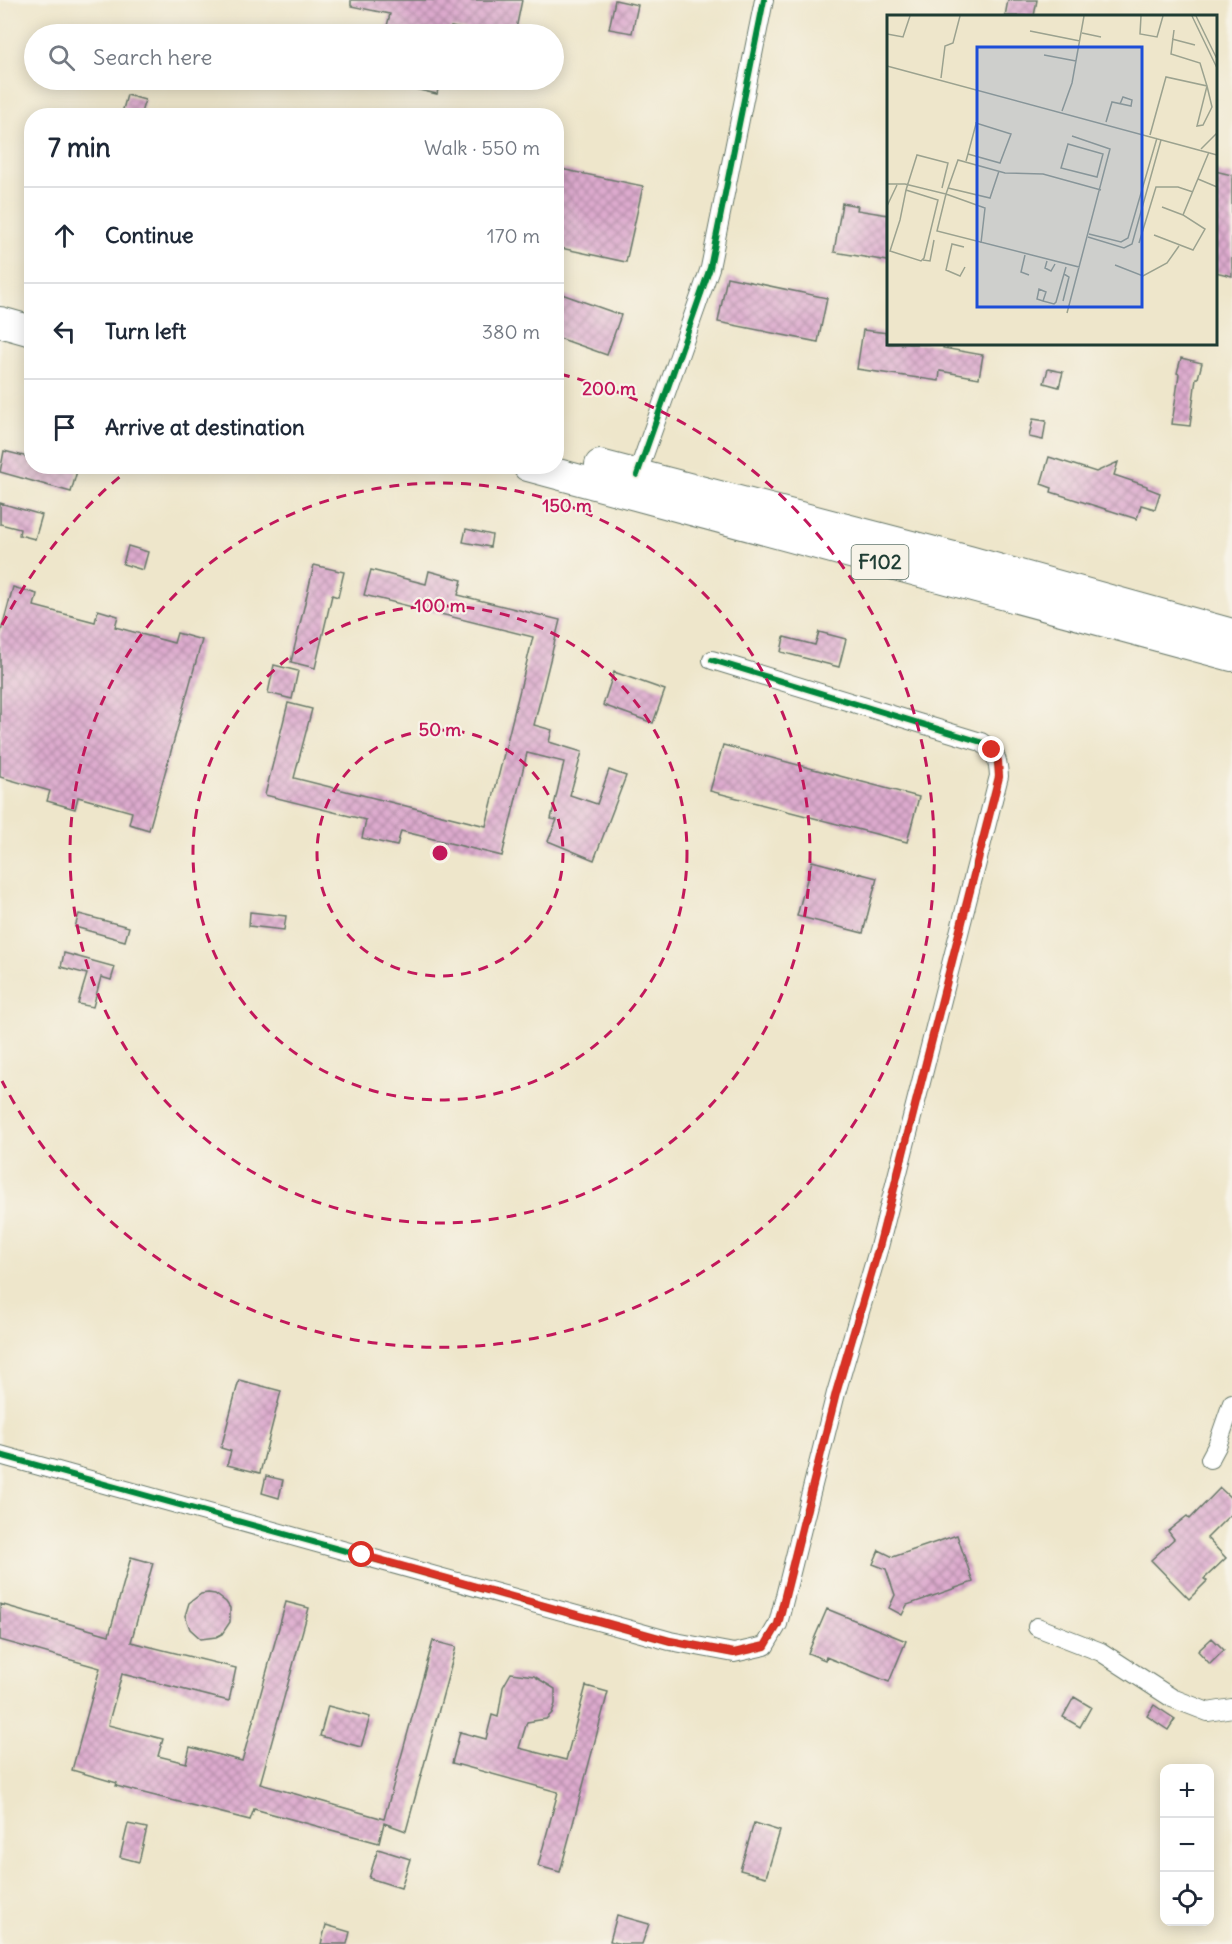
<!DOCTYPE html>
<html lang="en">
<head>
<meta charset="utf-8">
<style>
  :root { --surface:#fff; --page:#f2f2f3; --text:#1f2937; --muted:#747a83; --line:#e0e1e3 }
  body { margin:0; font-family:Delius,sans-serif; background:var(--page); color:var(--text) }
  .controls { position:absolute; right:18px; bottom:18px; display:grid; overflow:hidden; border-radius:12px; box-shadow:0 3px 15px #0003 }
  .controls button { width:54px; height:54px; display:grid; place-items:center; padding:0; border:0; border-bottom:2px solid var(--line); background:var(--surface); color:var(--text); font:30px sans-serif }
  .stop { position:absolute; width:18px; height:18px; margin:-14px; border:4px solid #d93025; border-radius:50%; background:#fff }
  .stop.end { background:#d93025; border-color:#fff; box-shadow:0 2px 6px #0008 }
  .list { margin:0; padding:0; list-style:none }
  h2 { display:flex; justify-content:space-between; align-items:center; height:78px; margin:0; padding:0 24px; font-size:26px }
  h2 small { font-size:20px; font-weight:400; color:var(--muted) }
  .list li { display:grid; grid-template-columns:39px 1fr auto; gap:18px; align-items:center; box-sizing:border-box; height:96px; padding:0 24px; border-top:2px solid var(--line) }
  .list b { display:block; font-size:22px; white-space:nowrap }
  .list em { font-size:20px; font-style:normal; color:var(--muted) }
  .icon { flex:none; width:33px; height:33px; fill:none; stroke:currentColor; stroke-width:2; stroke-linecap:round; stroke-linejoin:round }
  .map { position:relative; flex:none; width:1232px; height:1944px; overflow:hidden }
  .search { position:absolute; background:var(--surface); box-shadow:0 3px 15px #0003; left:24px; top:24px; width:540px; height:66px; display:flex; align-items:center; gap:15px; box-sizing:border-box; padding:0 21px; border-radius:33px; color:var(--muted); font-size:22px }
  .panel { position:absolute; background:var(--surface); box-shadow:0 3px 15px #0003; left:24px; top:108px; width:540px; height:366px; border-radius:24px }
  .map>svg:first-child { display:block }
  .building { fill:url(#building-cross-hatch) }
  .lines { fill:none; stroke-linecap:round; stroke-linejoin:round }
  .minor-casing { stroke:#677869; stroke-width:20 }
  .trunk-casing { stroke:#677869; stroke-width:32 }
  .minor { stroke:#fff; stroke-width:18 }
  .trunk { stroke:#fff; stroke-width:30 }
  .cycleway-casing { stroke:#f7f3e8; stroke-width:10 }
  .cycleway { stroke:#00873e; stroke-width:6 }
  .route { stroke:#d93025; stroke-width:8 }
  .ring { fill:none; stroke:#c2185b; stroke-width:3; stroke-dasharray:10 8 }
  .labels { text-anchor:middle; stroke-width:4.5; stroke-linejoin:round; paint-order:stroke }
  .shield { fill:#f7f3e8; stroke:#60746a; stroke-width:1.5 }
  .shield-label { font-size:20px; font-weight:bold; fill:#1f3d34 }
  .inset-road { fill:none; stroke:#9ba28f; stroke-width:1.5 }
  .view { fill:#1d4ed8; fill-opacity:0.15; stroke:#1d4ed8; stroke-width:3 }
  .inset-edge { fill:none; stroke:#1f3d34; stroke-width:3 }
  .centre { fill:#c2185b; stroke:#f7f3e8; stroke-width:3 }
  .ring-label { font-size:18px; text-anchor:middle; font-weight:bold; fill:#c2185b; stroke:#f7f3e8; stroke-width:4.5; stroke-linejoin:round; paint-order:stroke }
</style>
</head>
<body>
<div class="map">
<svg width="1232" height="1944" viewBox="0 0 1232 1944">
  <defs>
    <pattern id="building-cross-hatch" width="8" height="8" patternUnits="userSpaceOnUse" patternTransform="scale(1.5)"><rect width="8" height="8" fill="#ddaace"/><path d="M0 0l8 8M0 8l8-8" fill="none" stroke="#b38ca8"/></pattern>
  </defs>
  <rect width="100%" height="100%" fill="#f7f3e8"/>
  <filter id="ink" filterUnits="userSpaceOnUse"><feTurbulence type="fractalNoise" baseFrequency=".0167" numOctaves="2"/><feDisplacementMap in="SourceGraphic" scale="12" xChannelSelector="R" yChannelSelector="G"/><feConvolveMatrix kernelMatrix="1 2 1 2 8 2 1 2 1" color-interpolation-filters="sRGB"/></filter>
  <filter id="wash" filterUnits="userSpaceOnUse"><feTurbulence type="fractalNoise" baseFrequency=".008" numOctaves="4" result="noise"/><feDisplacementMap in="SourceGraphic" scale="24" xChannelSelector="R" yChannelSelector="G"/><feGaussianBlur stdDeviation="1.35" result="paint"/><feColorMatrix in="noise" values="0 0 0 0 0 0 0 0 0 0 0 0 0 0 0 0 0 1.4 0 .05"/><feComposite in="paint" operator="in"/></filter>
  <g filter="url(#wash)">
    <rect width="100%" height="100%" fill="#eee6cb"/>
    <g id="blocks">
      <path class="building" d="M351 0H522L515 34H487L451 27 450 34H385L390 14 351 6Z
        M615 0 638 5 632 33 609 29Z
        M1008 0H1037L1034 16H1005Z
        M397 80H440L437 94 397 85Z
        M127 95 145 100 140 116 122 113Z
        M556 168 643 186 626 262 556 247Z
        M1215 171 1232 175V276L1215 272Z
        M842 203 858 206 857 210 888 215V261L834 252Z
        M727 277 827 298 818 342 718 322Z
        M556 292 621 315 607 355 556 337Z
        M863 330 888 333V344H944L943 348 983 355 979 378 940 371 939 381 857 369Z
        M1181 358 1202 363 1198 378H1196L1190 426 1172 424 1179 374 1177 373Z
        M1048 369 1063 372 1059 387 1044 383Z
        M1033 419 1046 421 1043 440 1029 437Z
        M4 451 32 458V466H61L77 471 71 492 0 472Z
        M1049 457 1096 472 1118 462 1114 475 1147 486V488L1160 493 1155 509 1141 505 1137 519 1051 492 1052 488 1041 484Z
        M0 503 42 515 35 539 19 535 20 529 0 524Z
        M466 529 492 535 490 547 463 542Z
        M128 546 148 552 143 570 123 564Z
        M314 565 344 572 338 597 332 595 315 668 291 662Z
        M371 570 426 584 429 571 462 580 458 595 560 620 534 725 552 730 549 742 582 752 570 795 597 804 609 770 626 776 594 860 548 841 557 820 551 819 564 762 527 753 502 856 401 831 397 846 362 838 366 820 265 795 288 703 312 709 294 778 486 826 533 637 364 595Z
        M13 587 37 594 34 606 95 622 98 610 118 616 115 627 174 643 177 633 202 640 149 830 129 824 132 812 78 797 75 809 47 801 50 791 0 777V635Z
        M819 632 846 639 839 667 781 652 784 637 815 645Z
        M274 665 298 671 292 699 268 693Z
        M614 672 665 690 653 723 603 705Z
        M723 745 919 797 907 842 710 791Z
        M812 861 877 878 863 933 797 916Z
        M250 912 286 916 284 930 249 926Z
        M79 914 129 927 125 941 75 927Z
        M64 953 115 967 111 980 101 977 93 1007 78 1004 87 974 61 967Z
        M239 1380 281 1391 260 1473 227 1465 231 1451 221 1448Z
        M266 1476 283 1480 279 1498 262 1493Z
        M1220 1488 1232 1499V1513L1207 1538 1226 1558 1204 1579 1207 1581 1189 1599 1151 1560 1174 1539 1168 1531 1187 1516 1190 1519Z
        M957 1535 973 1582 907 1605 902 1615 889 1608 895 1595 886 1569 873 1564 879 1550 893 1557Z
        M131 1557 153 1563 131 1642 236 1668 229 1701 122 1674 108 1725 163 1739 158 1756 186 1763 190 1747 242 1761 286 1602 309 1608 260 1784 384 1819 433 1641 456 1647 406 1831 384 1823 379 1843 254 1809 250 1820 116 1786 117 1783 72 1770 100 1668 0 1640V1604L109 1635Z
        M208 1593 215 1594 226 1602 230 1608V1622L222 1634 216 1637 201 1639 190 1629 185 1616 189 1603 201 1594Z
        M827 1609 906 1641 889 1682 826 1657 825 1660 808 1653Z
        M1212 1638 1224 1650 1210 1664 1198 1651Z
        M511 1673 534 1676 555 1689V1704L552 1713 546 1719 527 1722 519 1748 566 1760 586 1686 608 1692 560 1872 538 1866 558 1792 452 1763 460 1732 486 1739 492 1715 498 1717 503 1687Z
        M1074 1697 1091 1707 1080 1727 1063 1717Z
        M1154 1705 1175 1719 1168 1730 1147 1716Z
        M328 1706 370 1717 361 1747 320 1736Z
        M754 1823 780 1831 766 1877 740 1870Z
        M128 1824 147 1828 139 1862 120 1857Z
        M378 1849 410 1859 401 1888 369 1878Z
        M617 1915 649 1924 642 1944H621L610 1941Z
        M326 1925 350 1932 347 1944H321Z"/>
    </g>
  </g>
  <g filter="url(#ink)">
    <use href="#blocks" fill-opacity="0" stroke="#677869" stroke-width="1.5"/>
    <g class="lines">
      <g class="minor-casing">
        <path id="minor" d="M637 475 710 268 764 0
          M0 1455 670 1641 734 1653 765 1646 778 1624 836 1393 879 1247 999 776C998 758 996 753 981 742L712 660
          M1210 1459 1217 1446 1232 1403
          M1037 1627 1101 1652 1172 1698 1208 1712 1232 1708"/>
      </g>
      <g class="trunk-casing">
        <path id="trunk" d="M0 322 32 331
          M600 465 969 561 1232 634
          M528 466 1232 656"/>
      </g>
      <use href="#minor" class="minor"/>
      <use href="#trunk" class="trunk"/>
      <g class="cycleway-casing">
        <path id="cycleway" d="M637 475 710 268 764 0
          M0 1455 670 1641 734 1653 765 1646 778 1624 836 1393 879 1247 999 776C998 758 996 753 981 742L712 660"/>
      </g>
      <use href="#cycleway" class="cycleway"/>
    </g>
  </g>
  <g class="lines" filter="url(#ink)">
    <path class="route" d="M362 1555 670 1641 734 1653 765 1646 778 1624 836 1393 879 1247 999 777 998 761 992 750"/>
  </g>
  <g class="ring">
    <circle cx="440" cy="853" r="123"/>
    <circle cx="440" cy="853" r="247"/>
    <circle cx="440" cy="853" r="370"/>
    <path d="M2 625A494 494 0 0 1 129 469M560 374A494 494 0 1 1 2 1081"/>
  </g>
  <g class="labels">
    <rect class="shield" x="851.5" y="545" width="57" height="34" rx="4.5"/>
    <g class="shield-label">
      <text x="880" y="569">F102</text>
    </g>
  </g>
  <g transform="translate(887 15)">
    <rect width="330" height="330" fill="#eee6cb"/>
    <path class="inset-road" d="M254 1 253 19 270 22 276 1M305 1 330 53M309 1 330 44M143 16 193 26M195 18 214 22M0 19 16 22 23 1M285 24 308 30M157 40 189 46M0 51 330 140M54 63 58 31 66 28 73 1M175 96 185 68 197 1M219 107 225 87 244 91 245 85 236 82 233 89M263 120 279 62 320 71 325 92 316 110 310 111 320 71 313 48 284 39 287 15M181 129 216 139 210 162 174 153ZM314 134 330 118M79 146 81 139 89 109V108L124 119 113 148 81 139M311 164 330 172M0 169H18L59 179 50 216 192 252 223 134 185 121M61 173 103 183 112 156M19 175 51 185 37 243 34 246 3 236 13 205 19 175 30 140 61 148 55 173M0 191 10 170M275 192 296 200M202 219 234 227 241 223 270 123M267 220 306 235 318 214 296 200 322 137M201 222 237 233 245 229 274 125M94 228 98 193 59 179 71 145 118 158 156 159 214 175M252 228 269 172H291L306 177M77 232 65 229 59 255 73 261 78 252M138 240 134 257 142 260M36 245 43 246 47 225M160 246 158 253 164 256 168 249M228 250 256 261 280 248 292 231M156 286 159 277 152 274 150 284 156 286 167 289 169 287 179 252M176 286 182 262 177 259M180 298 192 252"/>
    <path class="view" d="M90 32H255V292H90Z"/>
    <rect width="330" height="330" class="inset-edge"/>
  </g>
  <circle cx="440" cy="853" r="9" class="centre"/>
  <g class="ring-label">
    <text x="609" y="395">200 m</text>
    <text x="567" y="512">150 m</text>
    <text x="440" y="612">100 m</text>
    <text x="440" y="736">50 m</text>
  </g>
</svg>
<div class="controls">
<button>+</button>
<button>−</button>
<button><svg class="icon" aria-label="locate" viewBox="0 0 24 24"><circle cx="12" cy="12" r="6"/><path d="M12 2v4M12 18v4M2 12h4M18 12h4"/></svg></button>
</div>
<div class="stop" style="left:362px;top:1555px"></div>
<div class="stop end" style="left:992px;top:750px"></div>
<div class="search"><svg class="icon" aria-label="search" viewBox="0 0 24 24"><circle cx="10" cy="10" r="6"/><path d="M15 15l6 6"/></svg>Search here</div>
<section class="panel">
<h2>7 min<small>Walk · 550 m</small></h2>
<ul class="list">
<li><svg class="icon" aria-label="ahead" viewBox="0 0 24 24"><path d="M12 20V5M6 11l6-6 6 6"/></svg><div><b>Continue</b></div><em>170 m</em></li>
<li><svg class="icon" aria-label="left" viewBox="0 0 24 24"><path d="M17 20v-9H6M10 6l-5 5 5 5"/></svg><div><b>Turn left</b></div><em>380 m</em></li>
<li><svg class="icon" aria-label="arrive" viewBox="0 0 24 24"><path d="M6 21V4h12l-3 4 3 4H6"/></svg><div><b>Arrive at destination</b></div></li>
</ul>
</section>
</div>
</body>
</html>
